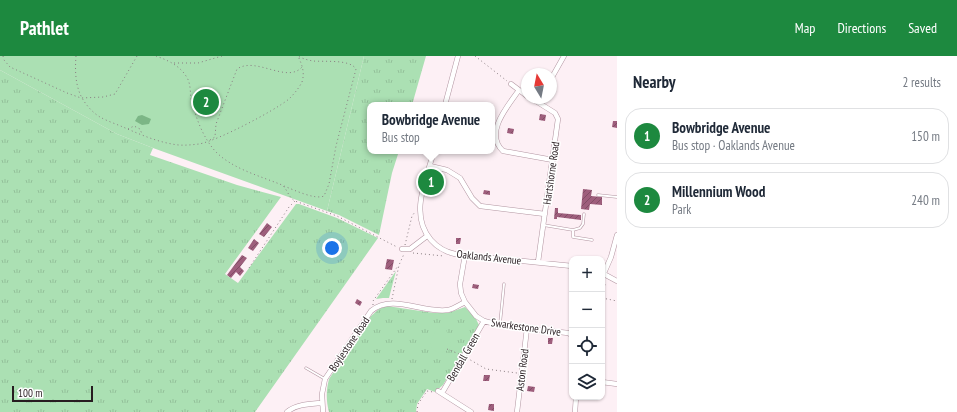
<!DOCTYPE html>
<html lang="en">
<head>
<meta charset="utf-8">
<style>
  :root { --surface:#fff; --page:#f2f2f3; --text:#1f2937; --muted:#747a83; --line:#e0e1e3; --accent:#1d893f }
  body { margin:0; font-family:"PT Sans Narrow",sans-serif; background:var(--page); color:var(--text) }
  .controls { position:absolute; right:12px; bottom:12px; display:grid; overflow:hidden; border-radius:8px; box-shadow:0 1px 3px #0004 }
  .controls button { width:36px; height:36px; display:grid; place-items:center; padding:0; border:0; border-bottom:1px solid var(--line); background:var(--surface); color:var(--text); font:20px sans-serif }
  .compass { position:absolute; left:521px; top:12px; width:36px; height:36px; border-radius:50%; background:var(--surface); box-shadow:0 1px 3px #0004; rotate:350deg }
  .scale { position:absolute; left:12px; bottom:10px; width:81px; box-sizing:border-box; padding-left:4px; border:2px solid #271c20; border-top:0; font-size:11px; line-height:14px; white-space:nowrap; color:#271c20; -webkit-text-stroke:3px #fff; paint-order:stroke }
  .you { position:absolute; left:332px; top:192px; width:14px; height:14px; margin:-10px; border:3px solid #fff; border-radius:50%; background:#1a73e8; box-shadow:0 0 0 6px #1a73e833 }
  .badge { display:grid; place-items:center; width:26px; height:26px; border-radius:50%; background:var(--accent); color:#fff; font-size:13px; font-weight:700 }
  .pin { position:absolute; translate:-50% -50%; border:2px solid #fff; box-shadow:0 1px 4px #0006 }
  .popup { position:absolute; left:367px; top:46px; width:128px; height:52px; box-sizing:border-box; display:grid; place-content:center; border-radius:8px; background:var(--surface); filter:drop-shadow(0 1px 3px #0005); font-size:13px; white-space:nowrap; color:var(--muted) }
  .popup b { font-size:15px; color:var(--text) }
  .popup::after { content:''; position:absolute; left:50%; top:100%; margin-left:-8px; border:8px solid transparent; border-top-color:var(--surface) }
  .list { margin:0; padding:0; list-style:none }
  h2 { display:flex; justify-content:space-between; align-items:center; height:52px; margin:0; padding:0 16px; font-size:17px }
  h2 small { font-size:13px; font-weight:400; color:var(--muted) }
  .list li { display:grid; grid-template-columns:26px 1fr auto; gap:12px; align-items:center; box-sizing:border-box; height:56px; margin:0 8px 8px; padding:0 8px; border:1px solid var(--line); border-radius:16px }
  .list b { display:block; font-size:15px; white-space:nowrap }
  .list p { margin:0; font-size:13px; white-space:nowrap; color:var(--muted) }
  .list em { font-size:13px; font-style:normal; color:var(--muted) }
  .icon { flex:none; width:22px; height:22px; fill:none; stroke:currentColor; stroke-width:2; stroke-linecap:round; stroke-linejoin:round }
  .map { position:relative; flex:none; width:617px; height:356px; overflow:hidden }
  header { display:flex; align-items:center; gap:24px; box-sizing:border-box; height:56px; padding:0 20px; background:var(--accent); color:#fff }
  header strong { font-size:19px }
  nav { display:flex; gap:22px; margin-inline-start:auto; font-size:14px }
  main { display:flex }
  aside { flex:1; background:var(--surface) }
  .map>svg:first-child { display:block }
  .grass { fill:url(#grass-tufts) }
  .green { fill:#abe0b3 }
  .water { fill:#7cb686 }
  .building { fill:url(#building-hatch) }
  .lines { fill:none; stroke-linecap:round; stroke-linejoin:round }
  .service-casing { stroke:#b295a1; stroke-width:3 }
  .minor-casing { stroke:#b295a1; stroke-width:5.5 }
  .path { stroke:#897d81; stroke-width:1; stroke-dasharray:1 3; stroke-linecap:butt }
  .service { stroke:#fff; stroke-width:2 }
  .minor { stroke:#fff; stroke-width:4.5 }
  .labels { text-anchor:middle; stroke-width:3; stroke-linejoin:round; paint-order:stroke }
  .street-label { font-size:11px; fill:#271c20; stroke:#fff }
</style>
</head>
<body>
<header>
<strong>Pathlet</strong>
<nav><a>Map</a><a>Directions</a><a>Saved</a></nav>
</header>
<main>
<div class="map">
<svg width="617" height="356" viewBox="0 0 617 356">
  <defs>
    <pattern id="grass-tufts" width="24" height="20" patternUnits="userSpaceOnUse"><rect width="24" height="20" fill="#abe0b3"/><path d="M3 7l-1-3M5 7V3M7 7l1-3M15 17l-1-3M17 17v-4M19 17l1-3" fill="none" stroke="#93c09a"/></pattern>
    <pattern id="building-hatch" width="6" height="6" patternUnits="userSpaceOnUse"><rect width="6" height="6" fill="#9e5e7c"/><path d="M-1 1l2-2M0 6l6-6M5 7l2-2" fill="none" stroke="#814d65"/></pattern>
  </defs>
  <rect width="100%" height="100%" fill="#fdf0f5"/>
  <path class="grass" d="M364 0H426L412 49H370V95H399L392 117 379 179 339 159 327 155Z
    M0 14 117 78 153 92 150 99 237 129 281 141 225 218 238 227 296 148H299L337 162 378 182 255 356H0Z
    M396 215 389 242H383L376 243Z
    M387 250 434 257H448L465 251 476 263 479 269 443 329 435 336 427 333 417 348 416 356H329C326 345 326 334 329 323L371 260 379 253Z"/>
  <path class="green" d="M0 0H364L327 155 153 92 117 78 0 14Z
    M443 271 446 273 451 290 449 294 439 297 432 293 430 285 437 273Z"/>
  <path class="water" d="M142 59 151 63 149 68 142 69 135 65 138 60Z"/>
  <path class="building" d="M540 58 546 59 545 65 539 64Z
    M613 65H617V72L612 71Z
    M508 72 514 73 513 78 507 77Z
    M583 133 592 134 591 140 602 141V149L590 148 589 154 581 153Z
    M484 134 490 135V139L483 138Z
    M555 152H558V157L581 159V164L557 161V163H554Z
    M267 167 272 171 264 181 259 178Z
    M456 182H461L460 188H456Z
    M254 183 259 187 253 195 248 192Z
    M242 199 247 202 240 211 244 215 240 220 236 216 231 222 227 219Z
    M387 203 394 204 392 214 385 213Z
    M473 228 479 229 478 233 472 232Z
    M357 243 362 246 360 250 355 247Z
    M548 282H553L552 288H548Z
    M484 319H490L489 325H483Z
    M528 330 535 331 534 336 527 335Z
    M489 348H494V355L488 354Z"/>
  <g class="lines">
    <g class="service-casing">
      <path id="service" d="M598 139 617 141
        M543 169 573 174V181L592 184
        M573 174 580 172 583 168 584 158
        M500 268 504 228
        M306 312 325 323"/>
    </g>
    <g class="minor-casing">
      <path id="minor" d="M551 23 564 0
        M511 28 527 40
        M519 34C507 51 484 77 503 95L553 104
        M531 42 555 57 558 63 538 206
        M445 49 458 0
        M434 95C426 124 409 159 431 184 438 192 446 196 455 198L572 210
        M430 110 447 114 460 122 472 142 480 150 545 158
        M402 193H410L427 180
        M465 199 460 228 461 237 465 246 476 260 484 265 499 269 568 277 572 279
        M602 217 617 225
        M604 217 611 201 617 179
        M602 326 617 328
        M438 335 471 356
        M442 337 484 265
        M287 356C296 348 310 348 322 347
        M323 356 322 338 325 323 371 255C393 237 423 258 448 254 454 253 459 249 465 246
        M517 356 527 272
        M575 356 576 341"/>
    </g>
    <path class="path" d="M3 0 4 4 10 11 67 37 81 42 103 41 115 38 137 0
      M76 0C75 14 75 29 82 42 86 49 93 57 100 61 107 65 116 68 123 71 139 78 155 85 172 88 181 90 190 89 199 88 217 85 274 55 289 43 294 38 299 32 302 26 305 16 302 9 298 0
      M156 0C167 4 179 9 186 20 191 27 190 36 191 43 196 62 203 82 216 96 233 113 260 120 282 129 288 134 288 141 295 145L337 160 397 191
      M475 0 507 25
      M174 7H198L222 0
      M128 73 134 70 140 73 142 78
      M210 84 215 81 216 68 237 13C256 0 287 28 302 11
      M284 130C294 134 315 144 324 140L329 128 336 90 356 13C350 3 324 6 313 5 308 4 303 3 298 0
      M405 189 412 160 415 156
      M413 197 444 200
      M249 212 289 151 295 145
      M602 237 606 226
      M602 242 617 245
      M392 243 399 209 404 198
      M373 249V245L398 210
      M447 293 459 298
      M467 302 486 313 517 317
      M417 356 418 348 427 335 433 336"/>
    <use href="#service" class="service"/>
    <use href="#minor" class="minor"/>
  </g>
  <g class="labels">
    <g class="street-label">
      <text transform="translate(551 117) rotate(-82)" y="4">Hartshorne Road</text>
      <text transform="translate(489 201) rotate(6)" y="4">Oaklands Avenue</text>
      <text transform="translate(526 271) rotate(8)" y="4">Swarkestone Drive</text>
      <text transform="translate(349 288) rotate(-56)" y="4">Boylestone Road</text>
      <text transform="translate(463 301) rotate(-60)" y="4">Bendall Green</text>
      <text transform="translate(522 314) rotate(-83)" y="4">Aston Road</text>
    </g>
  </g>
</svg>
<div class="controls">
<button>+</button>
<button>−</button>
<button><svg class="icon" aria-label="locate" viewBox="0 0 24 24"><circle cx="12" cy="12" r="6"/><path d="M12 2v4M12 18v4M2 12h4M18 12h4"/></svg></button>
<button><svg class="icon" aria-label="layers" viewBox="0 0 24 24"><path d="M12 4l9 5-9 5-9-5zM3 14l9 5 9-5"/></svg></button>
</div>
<svg class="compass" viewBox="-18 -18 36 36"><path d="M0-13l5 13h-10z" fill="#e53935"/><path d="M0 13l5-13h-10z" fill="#747a83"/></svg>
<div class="scale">100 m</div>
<div class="you"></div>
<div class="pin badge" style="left:431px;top:126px">1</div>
<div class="popup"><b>Bowbridge Avenue</b>Bus stop</div>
<div class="pin badge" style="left:206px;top:46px">2</div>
</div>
<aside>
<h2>Nearby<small>2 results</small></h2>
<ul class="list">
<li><span class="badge">1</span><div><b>Bowbridge Avenue</b><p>Bus stop · Oaklands Avenue</p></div><em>150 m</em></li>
<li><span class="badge">2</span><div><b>Millennium Wood</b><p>Park</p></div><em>240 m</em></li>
</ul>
</aside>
</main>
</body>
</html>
